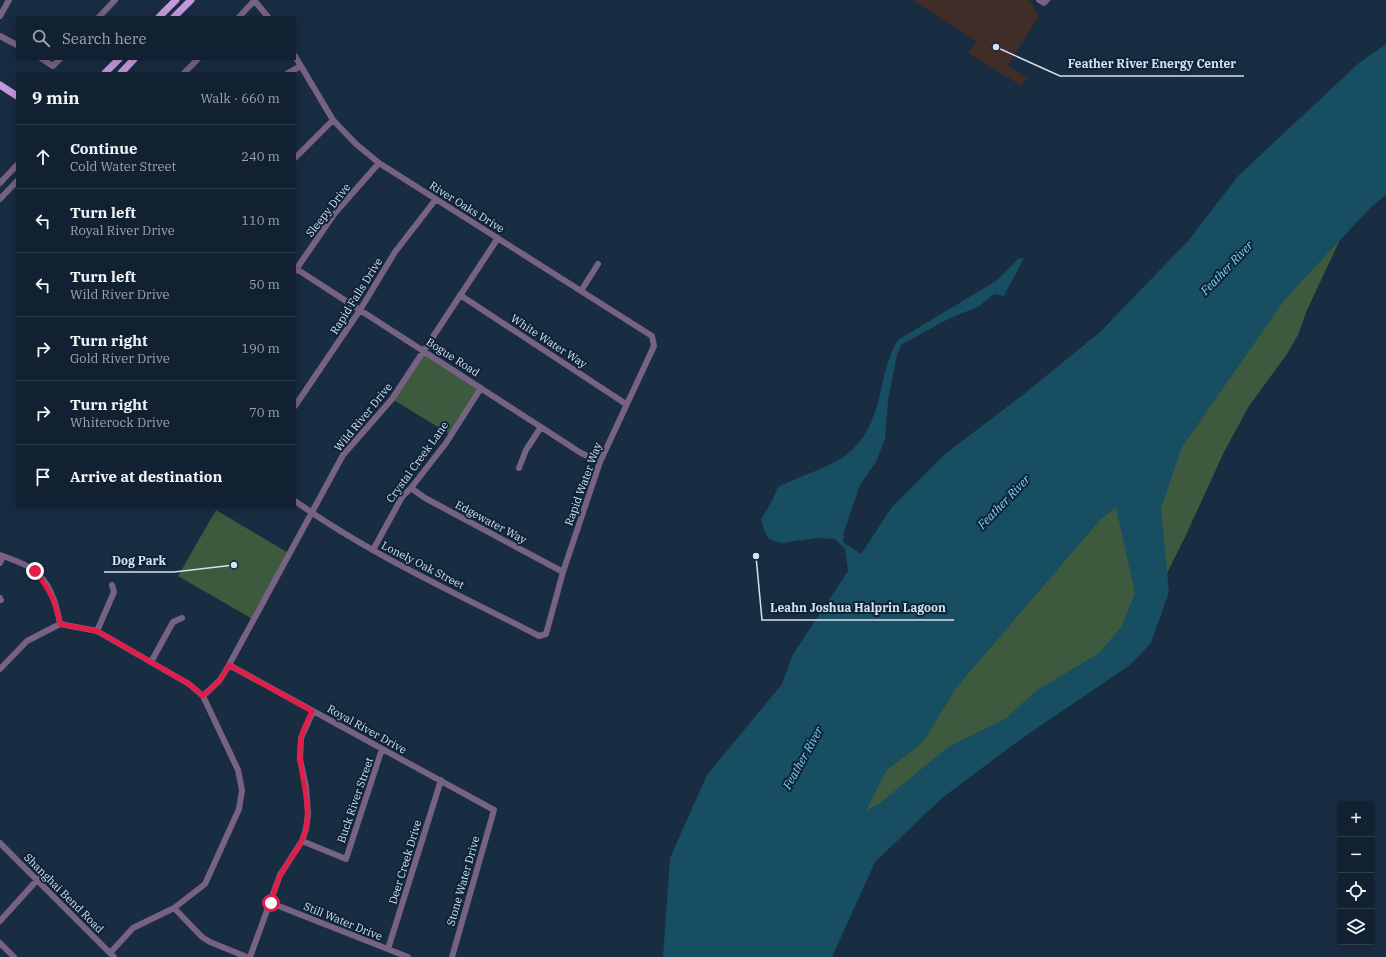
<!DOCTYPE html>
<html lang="en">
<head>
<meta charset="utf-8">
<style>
  :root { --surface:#122132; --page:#1b293a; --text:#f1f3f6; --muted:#9ca3ac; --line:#313e4d }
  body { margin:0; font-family:"IBM Plex Serif",serif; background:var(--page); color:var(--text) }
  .controls { position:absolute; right:12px; bottom:12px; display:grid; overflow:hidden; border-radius:0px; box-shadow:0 2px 10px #0003 }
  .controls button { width:36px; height:36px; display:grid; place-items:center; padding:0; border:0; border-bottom:1px solid var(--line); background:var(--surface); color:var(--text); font:20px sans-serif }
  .stop { position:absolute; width:12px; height:12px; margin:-9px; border:3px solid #e11d48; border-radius:50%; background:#fff }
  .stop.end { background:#e11d48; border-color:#fff; box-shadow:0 1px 4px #0008 }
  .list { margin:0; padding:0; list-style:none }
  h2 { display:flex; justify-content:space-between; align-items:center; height:52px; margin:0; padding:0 16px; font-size:17px }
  h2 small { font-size:13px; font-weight:400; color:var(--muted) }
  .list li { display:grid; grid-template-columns:26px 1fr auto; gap:12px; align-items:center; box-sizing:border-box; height:64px; padding:0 16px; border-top:1px solid var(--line) }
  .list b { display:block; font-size:15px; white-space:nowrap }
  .list p { margin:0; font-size:13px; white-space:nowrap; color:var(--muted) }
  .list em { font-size:13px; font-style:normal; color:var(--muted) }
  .icon { flex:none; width:22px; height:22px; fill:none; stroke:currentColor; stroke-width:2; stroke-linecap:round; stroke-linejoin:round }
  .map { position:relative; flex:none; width:1386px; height:957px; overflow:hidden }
  .search { position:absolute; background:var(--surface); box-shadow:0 2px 10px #0003; left:16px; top:16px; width:280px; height:44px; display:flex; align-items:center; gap:10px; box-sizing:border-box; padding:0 14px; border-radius:0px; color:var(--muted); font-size:15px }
  .panel { position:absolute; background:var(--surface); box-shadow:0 2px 10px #0003; left:16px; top:72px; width:280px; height:436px; border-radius:0px }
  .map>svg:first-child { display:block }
  .industrial { fill:#402d28 }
  .green { fill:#3d593e }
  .water { fill:#174e62; fill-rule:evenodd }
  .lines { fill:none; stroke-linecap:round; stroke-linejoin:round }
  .minor { stroke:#786283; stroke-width:6 }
  .major { stroke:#c498dc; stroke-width:7 }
  .route { stroke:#e11d48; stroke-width:5 }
  .labels { text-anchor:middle; stroke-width:4; stroke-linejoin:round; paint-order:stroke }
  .street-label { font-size:11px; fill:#d4e1ef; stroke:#0e2338 }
  .water-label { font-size:12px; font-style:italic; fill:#7fd4f6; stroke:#0e2338 }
  .leader { fill:none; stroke:#d4e1ef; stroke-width:1.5 }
  .callout-dot { fill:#d4e1ef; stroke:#0e2338; stroke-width:1.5 }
  .callout-label { font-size:12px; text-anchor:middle; font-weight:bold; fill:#d4e1ef; stroke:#0e2338; stroke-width:4; stroke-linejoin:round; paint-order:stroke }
</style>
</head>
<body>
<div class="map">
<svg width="1386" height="957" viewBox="0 0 1386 957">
  <rect width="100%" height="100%" fill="#182c42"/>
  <path class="industrial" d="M912 0H1028L1031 2 1039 16 1008 65 1029 79 1020 85 968 53 976 41Z"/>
  <path class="green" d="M1346 227 1307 310 1298 335 1287 354 1249 406 1224 452 1186 535 1140 627 855 834 887 746 1215 369Z
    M424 351 481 388 451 435 392 399Z
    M216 510 290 554 254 620 178 576Z"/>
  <path class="water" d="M1386 44V195L1371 207 1286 298 1182 447 1161 508 1169 592 1151 643 1130 665 1021 739 942 798 875 862 832 957H663L670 858 707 775 782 684 792 656 848 571 845 549 835 539 817 538 781 543 769 539 764 530 761 519 771 503 778 487C831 462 863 463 879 398 884 378 887 357 898 340L996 281 1018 259 1024 258 1004 296 994 294 978 307 950 318 901 345 897 355 888 400 885 439 876 462 860 485 844 532 843 542 861 554 892 507 945 454 1024 394 1100 332 1188 241 1238 176 1359 63ZM1116 507 1135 593 1122 626 1099 653 1036 691 1005 719 948 747 880 803 866 811 886 771 923 742 956 688 1100 520Z"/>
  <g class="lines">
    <path class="minor" d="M254 0 268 17
      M1039 0 1044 3 1047 0
      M0 16 9 0
      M99 17 115 0
      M239 17 254 1
      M0 36 17 45
      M295 56 333 120 356 144 379 163 652 336 654 346 600 462 563 572 546 634 539 636C458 594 369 554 295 501
      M42 59 53 66 60 59
      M184 73 198 59
      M288 73 301 66
      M295 158 333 120
      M0 183 17 165
      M0 199 17 181
      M295 268 581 453 600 462
      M295 271 335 213 379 163
      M581 291 598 264
      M460 295 626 404
      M295 406 360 310 395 252 436 199
      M519 468 526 450 541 427
      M411 488 425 498 563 572
      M373 550 402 497 411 488 446 443 481 388
      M0 555C11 559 25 563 35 571 50 583 57 606 60 624
      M0 563 3 556
      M0 598 1 600
      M97 631 114 592 112 585
      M151 662 173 622 182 618
      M229 665 494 810 452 957
      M0 669 27 641 60 624 97 631 189 684 203 696 238 770 242 790 239 809 205 884 174 908 133 928 110 953
      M203 696 220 680 229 665 343 455 392 399 498 238
      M302 841 346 859 382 749
      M0 843 114 957
      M271 903 408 957
      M174 908 202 937 210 942 247 957
      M0 921 38 879
      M0 943 14 957
      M388 949 441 780
      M250 957 280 875 302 841 306 829 308 814 306 787 300 759 301 738 313 711"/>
    <path class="major" d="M159 17 176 0
      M174 17 191 0
      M105 73 119 59
      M121 73 134 59
      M0 85 17 96"/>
  </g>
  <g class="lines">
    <path class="route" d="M35 571C49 589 56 602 60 624L97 631 189 684 203 696 220 680 229 665 312 711C309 719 302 730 301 739 296 768 312 798 306 828 303 845 289 859 281 874 276 882 274 893 271 903"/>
  </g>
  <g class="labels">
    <g class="street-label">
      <text transform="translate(467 207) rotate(32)" y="4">River Oaks Drive</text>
      <text transform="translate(328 210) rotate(-52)" y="4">Sleepy Drive</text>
      <text transform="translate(356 296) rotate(-58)" y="4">Rapid Falls Drive</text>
      <text transform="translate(549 341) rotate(33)" y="4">White Water Way</text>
      <text transform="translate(453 357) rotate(33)" y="4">Bogue Road</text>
      <text transform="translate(363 417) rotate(-51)" y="4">Wild River Drive</text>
      <text transform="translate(417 462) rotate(-54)" y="4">Crystal Creek Lane</text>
      <text transform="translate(583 484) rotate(-70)" y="4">Rapid Water Way</text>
      <text transform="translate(491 522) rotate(28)" y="4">Edgewater Way</text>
      <text transform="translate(423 565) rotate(27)" y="4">Lonely Oak Street</text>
      <text transform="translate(367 729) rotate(29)" y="4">Royal River Drive</text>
      <text transform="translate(355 800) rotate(-71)" y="4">Buck River Street</text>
      <text transform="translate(405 862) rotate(-73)" y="4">Deer Creek Drive</text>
      <text transform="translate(463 881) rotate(-74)" y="4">Stone Water Drive</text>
      <text transform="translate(64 893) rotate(45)" y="4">Shanghai Bend Road</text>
      <text transform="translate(343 921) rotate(22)" y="4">Still Water Drive</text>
    </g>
    <g class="water-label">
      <text transform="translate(1227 268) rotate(-46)" y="4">Feather River</text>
      <text transform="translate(1004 502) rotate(-46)" y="4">Feather River</text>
      <text transform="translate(803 758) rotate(-61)" y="4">Feather River</text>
    </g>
  </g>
  <path class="leader" d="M996 47L1060 76H1244M234 565L174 572H104M756 556L762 620H954"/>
  <g class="callout-dot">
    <circle cx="996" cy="47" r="4"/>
    <circle cx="234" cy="565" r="4"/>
    <circle cx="756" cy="556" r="4"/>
  </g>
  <g class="callout-label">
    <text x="1152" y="68">Feather River Energy Center</text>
    <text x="139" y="565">Dog Park</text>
    <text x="858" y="612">Leahn Joshua Halprin Lagoon</text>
  </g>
</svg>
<div class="controls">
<button>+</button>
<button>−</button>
<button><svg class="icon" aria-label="locate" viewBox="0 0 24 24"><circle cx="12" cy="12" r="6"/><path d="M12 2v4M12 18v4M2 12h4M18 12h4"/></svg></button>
<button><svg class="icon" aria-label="layers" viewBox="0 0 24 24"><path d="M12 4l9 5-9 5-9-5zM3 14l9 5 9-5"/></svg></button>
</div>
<div class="stop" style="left:271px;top:903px"></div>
<div class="stop end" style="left:35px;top:571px"></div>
<div class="search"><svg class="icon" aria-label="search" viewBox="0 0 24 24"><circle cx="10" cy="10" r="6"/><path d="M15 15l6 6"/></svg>Search here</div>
<section class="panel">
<h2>9 min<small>Walk · 660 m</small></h2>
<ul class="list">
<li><svg class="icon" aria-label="ahead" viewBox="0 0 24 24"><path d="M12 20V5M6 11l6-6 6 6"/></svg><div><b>Continue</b><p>Cold Water Street</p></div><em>240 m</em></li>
<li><svg class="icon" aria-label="left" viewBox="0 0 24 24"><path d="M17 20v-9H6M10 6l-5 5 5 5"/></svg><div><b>Turn left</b><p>Royal River Drive</p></div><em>110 m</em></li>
<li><svg class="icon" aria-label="left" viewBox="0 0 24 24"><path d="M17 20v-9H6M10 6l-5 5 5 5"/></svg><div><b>Turn left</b><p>Wild River Drive</p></div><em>50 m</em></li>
<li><svg class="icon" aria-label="right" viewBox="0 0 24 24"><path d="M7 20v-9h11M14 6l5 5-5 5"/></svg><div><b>Turn right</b><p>Gold River Drive</p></div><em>190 m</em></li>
<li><svg class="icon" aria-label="right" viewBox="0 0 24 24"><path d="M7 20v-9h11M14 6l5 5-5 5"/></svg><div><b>Turn right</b><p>Whiterock Drive</p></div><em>70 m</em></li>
<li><svg class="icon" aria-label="arrive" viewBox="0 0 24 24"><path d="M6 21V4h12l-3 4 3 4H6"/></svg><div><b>Arrive at destination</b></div></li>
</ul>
</section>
</div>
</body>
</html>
